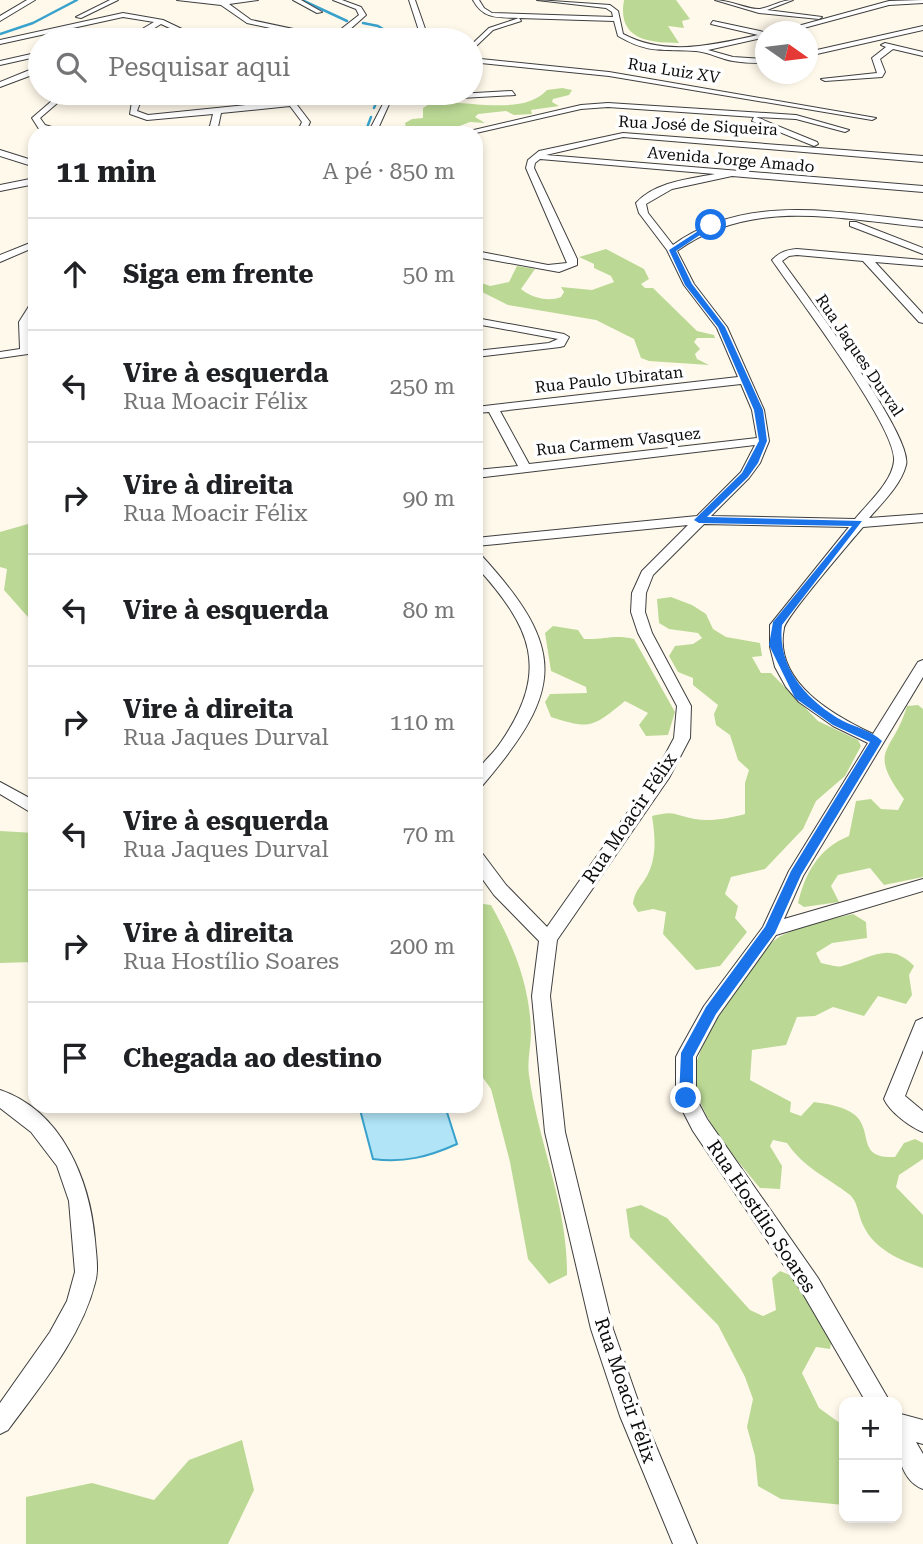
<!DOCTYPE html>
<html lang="pt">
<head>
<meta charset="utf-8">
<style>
  :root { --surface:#fff; --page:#f2f2f2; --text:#202124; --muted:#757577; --line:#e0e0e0 }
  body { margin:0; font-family:"Roboto Serif",serif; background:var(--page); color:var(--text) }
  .controls { position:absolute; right:21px; bottom:21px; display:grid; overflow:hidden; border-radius:14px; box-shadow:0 4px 10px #0003 }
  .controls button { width:63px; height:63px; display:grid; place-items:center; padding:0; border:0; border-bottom:2px solid var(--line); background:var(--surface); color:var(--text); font:35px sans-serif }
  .compass { position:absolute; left:755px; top:21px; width:63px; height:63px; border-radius:50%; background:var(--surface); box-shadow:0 4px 10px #0003; rotate:104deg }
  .stop { position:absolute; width:21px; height:21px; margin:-16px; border:5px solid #1a73e8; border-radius:50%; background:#fff }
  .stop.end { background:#1a73e8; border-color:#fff; box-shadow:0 2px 7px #0008 }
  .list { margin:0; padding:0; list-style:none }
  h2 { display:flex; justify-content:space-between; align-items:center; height:91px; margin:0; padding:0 28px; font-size:30px }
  h2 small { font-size:23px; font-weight:400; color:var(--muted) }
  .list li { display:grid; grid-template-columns:46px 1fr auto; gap:21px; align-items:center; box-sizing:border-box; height:112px; padding:0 28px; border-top:2px solid var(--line) }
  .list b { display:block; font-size:26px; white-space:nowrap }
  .list p { margin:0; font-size:23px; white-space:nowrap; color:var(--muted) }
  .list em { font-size:23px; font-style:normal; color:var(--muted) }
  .icon { flex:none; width:38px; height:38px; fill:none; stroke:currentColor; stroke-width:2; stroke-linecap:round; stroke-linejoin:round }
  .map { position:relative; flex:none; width:923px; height:1544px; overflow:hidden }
  .search { position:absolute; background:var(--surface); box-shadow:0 4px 10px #0003; left:28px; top:28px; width:455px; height:77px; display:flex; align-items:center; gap:18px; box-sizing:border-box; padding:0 24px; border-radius:38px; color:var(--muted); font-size:26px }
  .panel { position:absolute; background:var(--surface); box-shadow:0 4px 10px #0003; left:28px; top:126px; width:455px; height:987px; border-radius:21px }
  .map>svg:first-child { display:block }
  .forest { fill:#bbd995 }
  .water { fill:#b0e4f6; stroke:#38a2cc; stroke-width:2 }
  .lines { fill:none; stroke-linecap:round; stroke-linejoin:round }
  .stream { stroke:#38a2cc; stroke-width:2.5 }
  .street-casing { stroke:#3f3f3f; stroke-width:2 }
  .street { fill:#fff; fill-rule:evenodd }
  .route { fill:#1a73e8 }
  .labels { text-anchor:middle; stroke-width:7; stroke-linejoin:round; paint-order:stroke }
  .far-street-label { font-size:16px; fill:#0c0c0c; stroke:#fff }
  .street-label { font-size:19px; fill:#0c0c0c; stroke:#fff }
</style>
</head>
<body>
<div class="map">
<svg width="923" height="1544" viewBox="0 0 923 1544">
  <rect width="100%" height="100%" fill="#fff9eb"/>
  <path class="forest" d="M624 0H676L690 19 682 21 684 28 668 26 679 43C647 43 617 39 624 0Z
    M562 88 572 90 569 95 553 99 552 102 559 106 531 110 532 114 514 115 506 111 478 114 475 117 485 123 470 122 441 133H407L405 123 412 119 423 118V108L431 103C462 98 522 118 547 90Z
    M606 249 644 269 649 279 641 284 645 288H653L697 331 714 335 715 338H697L694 342 700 349 695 354 697 359 709 365 649 361 641 358 634 339 596 320 508 305 476 289V281L490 286 509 282 517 266 535 269 521 289C532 298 548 302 561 297L564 292 561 287 592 290 614 282 611 276 594 268V264L579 257Z
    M35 522V625L4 590 7 569 0 567V532Z
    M671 597 692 605 706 614 713 629 726 637 760 643 762 656 752 657 761 673H771L818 721 858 740 861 746 845 776 816 801 803 829 765 869 731 877 725 894 738 906 735 918 747 932 720 966 696 970 663 934 666 912 653 909 638 912 633 904C635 889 642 886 648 874 657 855 655 836 652 816 677 810 673 815 695 819 711 822 729 818 745 814V783L749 770 738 760 730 735 716 725 714 714 718 705 693 685V678L678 672 669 656 675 646 693 644 702 638 698 633 669 629 659 623 657 599Z
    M553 626 578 630 584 639C604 640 614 634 634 639L675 712 668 735 646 736 639 725 648 713 625 701C593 727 591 730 551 717L545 702 550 694 587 693 586 687 551 671 545 633Z
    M918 705 923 709V877L884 885 870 868 838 875 831 886 839 902 804 907 798 903C805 873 819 848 849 836L856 801 871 799 881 809 898 810 904 799C866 748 893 754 907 706Z
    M0 831 35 833V962L0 963Z
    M476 903 491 905C513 944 530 985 531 1032 531 1046 527 1061 529 1075 538 1142 568 1206 567 1275L549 1284 528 1259 510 1162 491 1089 476 1068Z
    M853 914 866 922 867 938 832 943 816 953 821 963C828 964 836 968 842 966 870 959 889 940 914 966L909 975 912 995 906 1004 878 996 864 1016 833 1007 815 1016 797 1017 786 1045 752 1050 750 1080 791 1102 790 1112 801 1116 814 1102C827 1104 844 1106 855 1115 874 1132 856 1159 895 1157L904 1143 915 1139 923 1143V1159L899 1175 896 1187 923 1215V1268C899 1260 874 1249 863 1225 858 1215 858 1202 850 1195 827 1177 804 1168 787 1143L773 1140 770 1146 782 1166 780 1189 760 1188C735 1157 701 1121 694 1080 690 1051 752 958 776 939 793 927 832 919 853 914Z
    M641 1205 667 1218 750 1310 763 1316 776 1310 772 1278 780 1271 795 1277 832 1338 830 1349 816 1347 802 1373 819 1408 844 1426V1505L781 1499 758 1486 755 1456 747 1427 753 1399 745 1377 718 1325 630 1237 626 1209Z
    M242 1440 254 1490 228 1544H26V1497L92 1483 154 1500 189 1460Z"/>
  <path class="water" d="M359 1106H445L457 1144C428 1157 404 1163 373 1159Z"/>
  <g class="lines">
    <path class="stream" d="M302 0 347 21
      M363 23 378 26 402 40
      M0 34 33 23 77 0
      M363 93 376 103 374 108
      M365 133 371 117"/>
    <g class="street-casing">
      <path id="street" d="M27 0H35L0 21V16Z
        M110 0H118L81 18 76 17Z
        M177 0H258L229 4 251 20 331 37 359 15 356 9 333 0H342L361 7 366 15 338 40H326L247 23 221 5Z
        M293 0H301L322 12 317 13Z
        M409 0H415L429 40H422Z
        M473 0H479L484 8 492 13 613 17 612 12 606 8 537 0 610 5 618 11 623 34C666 57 713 45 758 35L711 24 713 21 760 31 766 33V37L708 50 733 57 766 59V63C755 63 743 63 733 61 721 59 708 52 696 51 662 49 649 54 618 36L614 21 519 18 521 21 493 30 471 51V45L489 28 519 18C498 17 484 20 473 0Z
        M715 0C729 0 749 10 760 9 771 7 781 0 793 0L767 10 822 17 819 19 759 13Z
        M923 0V3L889 5 789 32H776L889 1Z
        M123 13 163 20 205 40H196L161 24 135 40H88L92 38H127L154 22 123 17 0 44V40Z
        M923 26V30L808 56V52Z
        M885 43 923 52V56L893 49 880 59 885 72 882 77 825 81 821 79 877 73 872 58 886 47 881 45Z
        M40 52V56L0 65V61Z
        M471 58 609 72 876 118 872 120 609 76 471 62Z
        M37 67H40V72L0 87V82Z
        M512 91 515 95 390 102 376 133H368L383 104 379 93H385L388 98Z
        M61 93H69L40 118 45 125 72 133 39 129 32 118Z
        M141 93H149L140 103 137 111 148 115 286 101 280 93H288L310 122 305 133H297L302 122 290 106 221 113 218 127 213 133H204L210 126 213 114 147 120 130 114 132 102Z
        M608 103 796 115 849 130 845 132 796 119 756 117 817 142 818 144 814 146 752 121 754 117 608 107 581 109 476 133H461L581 105Z
        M623 133 923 156V162L623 137 546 155 923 186V192L732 176 672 189 646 204 648 213 673 245C746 192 840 213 923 221V227C838 219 751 197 677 251L694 284 727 327 764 410 769 441 760 463 749 478 711 516 855 519C868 503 892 482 894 461 898 429 795 294 772 260 780 252 786 250 797 249L923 260V266L875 262 923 314V323L919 322 863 261 797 255 789 256 782 261C804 292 914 436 906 465 901 485 882 503 869 518L923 514V522L863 527C851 541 786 617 784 628 773 682 833 715 873 734L918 662 923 660V677L803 876 784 919 923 879V891L776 935 718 1016 696 1057V1098L707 1119 818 1278 890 1402H866L802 1292 693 1131 676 1098V1057L679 1051 704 1006 763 927 789 871 868 743 833 726 799 702 786 687 775 667 770 647V625L849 527 704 524 653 575 646 593 645 612 652 633 691 706 690 738 669 778 557 940 550 996 565 1132 613 1329 643 1415 697 1544H673L620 1416 591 1329 545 1132 532 996 539 941 494 895 476 870V851L482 853 506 885 547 927 656 772 674 738 677 706 638 633 631 612 632 593 642 571 688 525 476 546V538L697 516 741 472 755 445 476 478V470L518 466 489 412 476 413V407L738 377 717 328 684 285 667 250 639 213 636 203C655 182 689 179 715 174L540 159 535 163 534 168 577 259V265L559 272 476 257V251L548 265 567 263 526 168 528 160 539 151ZM741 384 752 410 757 438 529 464 500 411Z
        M0 150 35 161V167L0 156Z
        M35 178V184L0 191V185Z
        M850 222H856L923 248V254L850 226Z
        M35 241V247L0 262V255Z
        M35 302V313L29 322 30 348 35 349V353L0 358V352L20 349 19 322 31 303Z
        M476 318 564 334 569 337 564 346 560 347 476 357V351L549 343 558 339 476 324Z
        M476 554 481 555C567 649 564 690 482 786L476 787C476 762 488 762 501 742 551 669 531 627 476 566Z
        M0 782 35 801V815L0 794Z
        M923 1018V1050L905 1096 923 1111V1132C910 1127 890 1112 884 1099L914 1026 916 1021Z
        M0 1090C62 1111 90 1180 95 1240 96 1254 99 1270 95 1283 81 1338 41 1385 8 1430L0 1434V1403L50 1332 67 1301 75 1272 69 1201 57 1166 31 1132 0 1108Z
        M897 1413 923 1420V1444L916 1442 923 1454V1489C895 1478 896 1438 897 1413Z"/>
    </g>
    <use href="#street" class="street"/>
  </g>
  <path class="route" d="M709 224 715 225 676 251 692 284 725 327 763 410 767 441 758 463 748 477 707 517 862 521 782 625C777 667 807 701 843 721 855 727 872 731 882 741L801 875 775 933 716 1014 693 1057V1098L686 1104 679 1098 681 1053 706 1007 765 927 791 871 870 742 833 725 795 698 769 645 773 622 852 526 699 523 694 520 742 473 759 441 754 410 718 327 685 285 669 250Z"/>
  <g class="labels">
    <g class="far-street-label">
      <text transform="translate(674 70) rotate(9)" y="6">Rua Luiz XV</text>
      <text transform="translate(698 125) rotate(3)" y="6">Rua José de Siqueira</text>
      <text transform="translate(731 159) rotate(5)" y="6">Avenida Jorge Amado</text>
      <text transform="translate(860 355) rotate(56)" y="6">Rua Jaques Durval</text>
      <text transform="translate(609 379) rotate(-6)" y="6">Rua Paulo Ubiratan</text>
      <text transform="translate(618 441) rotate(-6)" y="6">Rua Carmem Vasquez</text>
    </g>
    <g class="street-label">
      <text transform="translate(629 818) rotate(-56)" y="7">Rua Moacir Félix</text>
      <text transform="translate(762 1216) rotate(56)" y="7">Rua Hostílio Soares</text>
      <text transform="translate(626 1390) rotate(71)" y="7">Rua Moacir Félix</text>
    </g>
  </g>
</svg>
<div class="controls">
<button>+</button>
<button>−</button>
</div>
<svg class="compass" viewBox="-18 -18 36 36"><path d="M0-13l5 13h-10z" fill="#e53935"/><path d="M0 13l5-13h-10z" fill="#757577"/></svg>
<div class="stop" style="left:711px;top:225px"></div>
<div class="stop end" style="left:686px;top:1098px"></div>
<div class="search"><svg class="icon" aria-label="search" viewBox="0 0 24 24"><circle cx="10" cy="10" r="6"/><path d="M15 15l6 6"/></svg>Pesquisar aqui</div>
<section class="panel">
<h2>11 min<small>A pé · 850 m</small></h2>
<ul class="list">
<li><svg class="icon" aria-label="ahead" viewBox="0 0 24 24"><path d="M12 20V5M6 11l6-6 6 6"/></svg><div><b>Siga em frente</b></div><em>50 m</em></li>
<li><svg class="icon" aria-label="left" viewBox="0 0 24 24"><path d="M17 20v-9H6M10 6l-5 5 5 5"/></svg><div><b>Vire à esquerda</b><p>Rua Moacir Félix</p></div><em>250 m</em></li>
<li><svg class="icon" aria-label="right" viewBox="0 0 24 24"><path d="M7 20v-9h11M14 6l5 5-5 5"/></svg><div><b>Vire à direita</b><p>Rua Moacir Félix</p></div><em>90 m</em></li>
<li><svg class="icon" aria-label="left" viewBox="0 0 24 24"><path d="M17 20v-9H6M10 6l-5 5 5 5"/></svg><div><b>Vire à esquerda</b></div><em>80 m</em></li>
<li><svg class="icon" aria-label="right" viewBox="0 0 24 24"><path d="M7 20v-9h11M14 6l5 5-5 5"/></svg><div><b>Vire à direita</b><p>Rua Jaques Durval</p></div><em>110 m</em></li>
<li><svg class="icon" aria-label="left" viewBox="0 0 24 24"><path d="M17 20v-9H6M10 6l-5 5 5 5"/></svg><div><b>Vire à esquerda</b><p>Rua Jaques Durval</p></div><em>70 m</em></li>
<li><svg class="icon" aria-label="right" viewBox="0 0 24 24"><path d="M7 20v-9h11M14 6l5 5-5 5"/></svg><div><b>Vire à direita</b><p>Rua Hostílio Soares</p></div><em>200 m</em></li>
<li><svg class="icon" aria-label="arrive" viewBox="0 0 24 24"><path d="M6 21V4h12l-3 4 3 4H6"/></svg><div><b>Chegada ao destino</b></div></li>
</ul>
</section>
</div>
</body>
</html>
